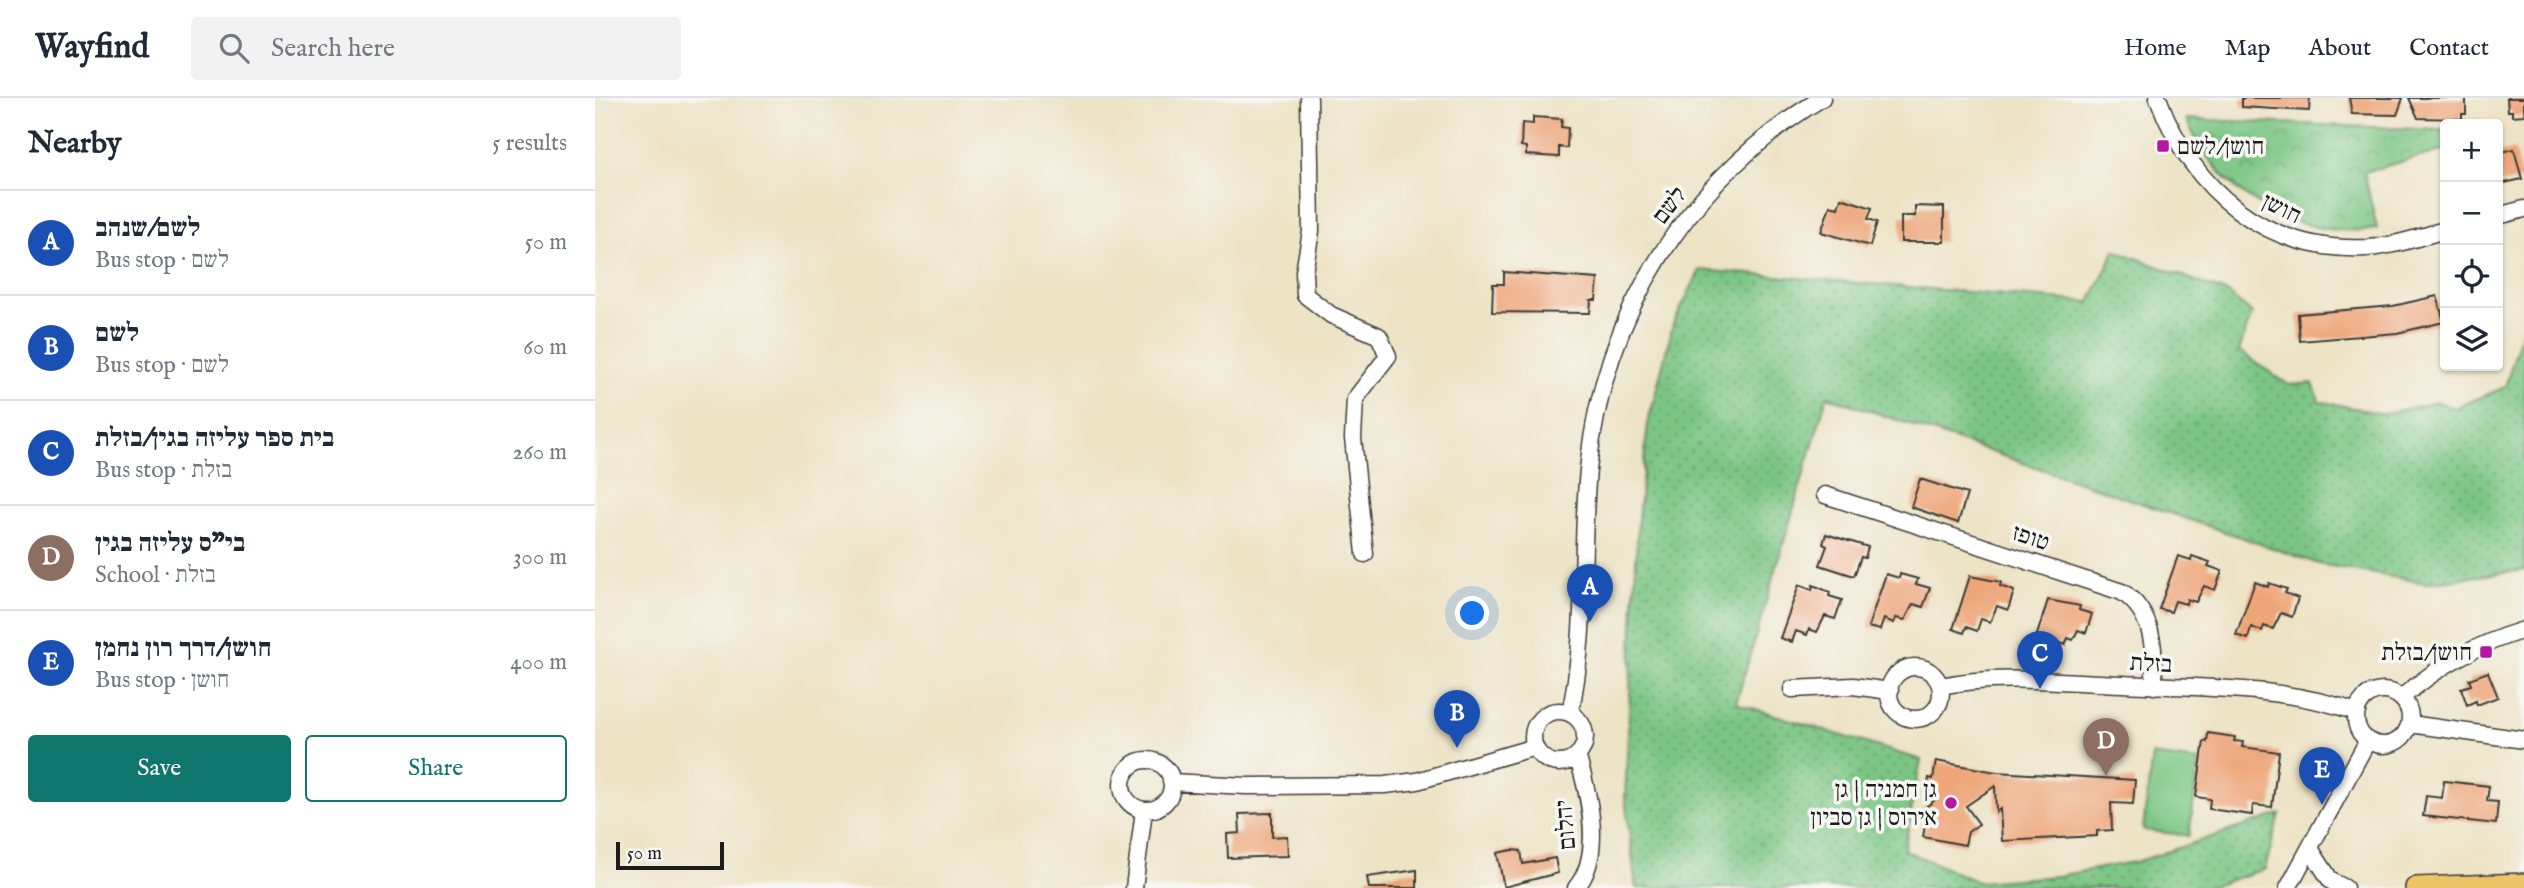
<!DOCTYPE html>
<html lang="en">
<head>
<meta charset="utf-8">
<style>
  :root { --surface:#fff; --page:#f2f2f3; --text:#1f2937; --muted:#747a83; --line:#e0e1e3; --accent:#0f766e }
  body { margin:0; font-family:"IM FELL English","Frank Ruhl Libre",serif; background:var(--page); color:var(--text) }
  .controls { position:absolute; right:21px; top:21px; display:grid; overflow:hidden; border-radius:7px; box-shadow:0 2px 5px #0004 }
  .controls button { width:63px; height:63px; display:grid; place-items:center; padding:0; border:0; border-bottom:2px solid var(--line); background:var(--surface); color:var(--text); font:35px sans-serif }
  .scale { position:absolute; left:21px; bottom:18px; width:108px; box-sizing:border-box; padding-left:7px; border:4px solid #1c1c1c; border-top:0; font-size:19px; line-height:24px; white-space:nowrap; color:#1c1c1c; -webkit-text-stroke:5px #f6f6f2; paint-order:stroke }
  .you { position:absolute; left:878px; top:516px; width:24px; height:24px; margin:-18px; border:5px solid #fff; border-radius:50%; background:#1a73e8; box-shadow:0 0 0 10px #1a73e833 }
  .badge { display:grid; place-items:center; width:46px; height:46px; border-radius:50%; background:var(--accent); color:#fff; font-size:23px; font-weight:700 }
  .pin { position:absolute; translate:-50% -58px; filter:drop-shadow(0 2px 4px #0008) }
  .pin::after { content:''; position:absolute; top:37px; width:24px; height:21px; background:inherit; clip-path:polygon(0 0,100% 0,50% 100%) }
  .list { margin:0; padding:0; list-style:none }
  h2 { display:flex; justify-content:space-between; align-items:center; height:91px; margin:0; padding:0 28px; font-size:30px }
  h2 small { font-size:23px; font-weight:400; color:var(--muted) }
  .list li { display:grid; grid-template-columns:46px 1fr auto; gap:21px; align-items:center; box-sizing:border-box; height:105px; padding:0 28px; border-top:2px solid var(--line) }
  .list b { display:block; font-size:26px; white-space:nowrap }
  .list p { margin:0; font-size:23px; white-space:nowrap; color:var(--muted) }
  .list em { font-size:23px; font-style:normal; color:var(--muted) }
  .actions { display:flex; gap:14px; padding:21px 28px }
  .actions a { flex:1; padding:16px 0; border:2px solid var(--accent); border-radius:7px; text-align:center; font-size:24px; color:var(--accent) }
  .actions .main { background:var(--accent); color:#fff }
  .icon { flex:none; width:38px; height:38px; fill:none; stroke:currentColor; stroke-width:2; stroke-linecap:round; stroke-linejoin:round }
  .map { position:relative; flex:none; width:1929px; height:790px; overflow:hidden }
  header { display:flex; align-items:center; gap:42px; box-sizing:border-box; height:98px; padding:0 35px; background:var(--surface); border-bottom:2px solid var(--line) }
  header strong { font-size:33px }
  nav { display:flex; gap:38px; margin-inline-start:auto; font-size:24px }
  .search { width:490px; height:63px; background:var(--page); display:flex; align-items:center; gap:18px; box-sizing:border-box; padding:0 24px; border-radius:7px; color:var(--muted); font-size:26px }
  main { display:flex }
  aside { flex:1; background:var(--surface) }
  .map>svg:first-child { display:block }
  .grass { fill:url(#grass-dots); stroke:#4c7150; stroke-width:2 }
  .park { fill:url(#park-crowns); stroke:#4c7150; stroke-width:2 }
  .pitch { fill:#7cc684; stroke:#4c7150; stroke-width:2 }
  .building { fill:#eea578 }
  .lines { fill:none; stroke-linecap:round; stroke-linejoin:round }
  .minor-casing { stroke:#3b3a35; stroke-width:19 }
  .major-casing { stroke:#3b3a35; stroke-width:24 }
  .minor { stroke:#fff; stroke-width:16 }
  .major { stroke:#edc569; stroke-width:21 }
  .poi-dot { fill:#b5179e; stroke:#f6f6f2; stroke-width:2.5 }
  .labels { text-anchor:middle; stroke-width:7; stroke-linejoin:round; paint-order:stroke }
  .poi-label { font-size:24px; fill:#1c1c1c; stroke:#f6f6f2; text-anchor:end }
  .street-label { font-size:24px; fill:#1c1c1c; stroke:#f6f6f2 }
</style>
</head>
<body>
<header>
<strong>Wayfind</strong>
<div class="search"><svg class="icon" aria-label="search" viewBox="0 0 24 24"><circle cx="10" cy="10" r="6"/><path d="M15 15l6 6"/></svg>Search here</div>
<nav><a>Home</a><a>Map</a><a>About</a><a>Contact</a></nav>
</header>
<main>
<aside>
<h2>Nearby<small>5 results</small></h2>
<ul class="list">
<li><span class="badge" style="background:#1a4fb4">A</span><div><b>לשם/שנהב</b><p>Bus stop · לשם</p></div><em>50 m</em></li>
<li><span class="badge" style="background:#1a4fb4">B</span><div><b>לשם</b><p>Bus stop · לשם</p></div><em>60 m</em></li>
<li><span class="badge" style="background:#1a4fb4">C</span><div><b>בית ספר עליזה בגין/בזלת</b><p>Bus stop · בזלת</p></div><em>260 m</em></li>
<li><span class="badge" style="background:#8d6e63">D</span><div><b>בי&quot;ס עליזה בגין</b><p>School · בזלת</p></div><em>300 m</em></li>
<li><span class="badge" style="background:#1a4fb4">E</span><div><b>חושן/דרך רון נחמן</b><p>Bus stop · חושן</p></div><em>400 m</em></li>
</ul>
<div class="actions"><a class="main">Save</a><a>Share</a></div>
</aside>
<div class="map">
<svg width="1929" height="790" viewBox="0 0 1929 790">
  <defs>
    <pattern id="grass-dots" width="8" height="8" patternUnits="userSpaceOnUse" patternTransform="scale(1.75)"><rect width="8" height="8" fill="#7cc684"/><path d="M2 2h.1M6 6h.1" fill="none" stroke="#65a06b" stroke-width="1.8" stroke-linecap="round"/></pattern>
    <pattern id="park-crowns" width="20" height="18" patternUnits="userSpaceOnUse" patternTransform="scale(1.75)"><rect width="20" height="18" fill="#7cc684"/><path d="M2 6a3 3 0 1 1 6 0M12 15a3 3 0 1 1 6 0" fill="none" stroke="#65a06b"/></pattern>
  </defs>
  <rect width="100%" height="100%" fill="#f6f6f2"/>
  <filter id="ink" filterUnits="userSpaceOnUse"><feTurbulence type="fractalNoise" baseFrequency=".0143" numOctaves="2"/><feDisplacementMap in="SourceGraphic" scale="14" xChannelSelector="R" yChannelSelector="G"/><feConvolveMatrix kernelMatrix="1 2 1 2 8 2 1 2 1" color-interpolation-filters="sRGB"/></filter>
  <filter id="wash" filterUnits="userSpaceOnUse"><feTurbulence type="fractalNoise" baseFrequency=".00686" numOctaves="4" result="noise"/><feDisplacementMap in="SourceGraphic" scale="28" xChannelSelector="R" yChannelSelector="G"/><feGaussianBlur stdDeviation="1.57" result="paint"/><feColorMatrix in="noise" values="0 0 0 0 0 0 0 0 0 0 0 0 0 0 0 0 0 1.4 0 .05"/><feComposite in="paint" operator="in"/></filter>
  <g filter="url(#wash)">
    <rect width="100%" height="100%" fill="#ede3c5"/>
    <path class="grass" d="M1520 152 1630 194 1657 215 1644 253 1694 287 1718 285 1724 303 1789 316 1842 304 1860 310 1910 289 1929 226V472L1831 485 1724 466 1232 298 1141 605 1326 662 1309 752 1383 784 1462 778 1544 763 1685 716 1670 771 1612 790H1041L1030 699 1043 421 1053 325 1078 226 1105 172 1495 204Z"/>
    <path class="park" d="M1591 21 1846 32 1850 33V52L1769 74 1782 131C1698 141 1625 98 1591 21Z"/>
    <path class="pitch" d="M1557 657 1604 663 1594 738 1548 732Z"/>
    <g id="blocks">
      <path class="building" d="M1647 0H1715L1714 13 1647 9Z
        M1754 0H1808L1802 17 1757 16Z
        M1814 0H1871V16H1867V21L1823 20Z
        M1912 0H1929V17L1917 18V13H1913Z
        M938 19 967 21 966 29 973 30 972 50 964 49V59L931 57V49L926 48 927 25 938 26Z
        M1919 51 1927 81 1905 86 1903 55Z
        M1246 100 1277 110 1273 121 1282 124 1275 148 1226 134 1235 108 1243 110Z
        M1320 108 1349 109V144H1306V118H1320Z
        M909 174 1003 181 1001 202H996L995 215 897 214 898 186H909Z
        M1842 198 1849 224 1802 235 1705 243 1703 216 1798 208Z
        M1325 381 1372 396 1363 425 1316 409Z
        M1231 436 1273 449 1270 460 1266 459 1259 478 1225 467 1232 448 1228 446Z
        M1583 458 1596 462 1597 458 1615 464 1613 468 1627 473 1620 492 1609 488 1601 504 1592 501 1591 506 1580 503 1576 514 1564 511Z
        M1291 476 1304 480 1305 476 1323 481 1321 486 1335 490 1328 509 1318 506 1310 522 1301 520 1299 525 1289 521 1285 532 1273 529Z
        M1375 478 1406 484 1405 488 1419 493 1413 512 1402 508 1395 524 1386 521 1382 533 1371 529 1369 535 1358 531Z
        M1660 484 1673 489 1674 485 1692 491 1690 495 1703 500 1697 519 1686 515 1678 531 1669 528 1667 533 1656 529 1653 541 1641 537Z
        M1204 487 1217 492 1218 487 1235 494 1234 498 1247 502 1240 521 1230 518 1222 534 1214 531 1212 537 1201 533 1197 544 1185 540Z
        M1453 502 1485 508 1484 512 1497 516 1491 535 1483 532 1478 542 1473 540 1470 547 1464 545 1463 549 1441 540Z
        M1893 574 1903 599 1882 607 1881 603 1872 607 1866 590 1876 587 1874 581Z
        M1613 635 1640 639 1639 643 1648 644 1647 649 1684 654 1677 709 1658 707 1657 717 1614 711 1615 701 1601 699 1609 643 1612 644Z
        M1341 663 1401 674 1540 682 1538 706 1516 705 1517 732 1502 733V738L1407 743 1405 711 1401 714 1400 688 1371 708 1384 726 1373 734 1370 747 1328 739 1331 722 1326 721 1328 711 1340 702 1332 690 1334 680 1338 681Z
        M1849 683 1894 688 1892 703 1903 704 1901 726 1828 718 1831 698 1847 700Z
        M677 715V739L692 738 693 758 633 760 632 736 645 735 644 716Z
        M917 752 926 753 928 766 960 760 963 775 909 789 902 755Z
        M822 772V790H774L772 779Z"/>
    </g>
  </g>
  <g filter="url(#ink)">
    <use href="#blocks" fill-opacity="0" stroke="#3b3a35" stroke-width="2"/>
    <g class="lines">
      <g class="minor-casing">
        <path id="minor" d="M714 0 716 133 709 174 710 197 736 217 784 238 793 258 760 301 758 340 770 456
          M1563 0C1597 92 1670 155 1772 150 1799 148 1825 139 1850 132
          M1903 118 1929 111
          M1230 397 1527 494C1559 515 1560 552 1559 588
          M1294 595a26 26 0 1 1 52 0a26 26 0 1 1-52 0Z
          M1345 588C1406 576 1466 584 1528 586 1606 590 1687 588 1762 614
          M1197 591 1258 588 1295 593
          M1761 620a27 27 0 1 1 54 0a27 27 0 1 1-54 0Z
          M1806 600C1844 568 1881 546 1929 532
          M938 639a26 26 0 1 1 52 0a26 26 0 1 1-52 0Z
          M975 615C993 534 985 454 993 372 1008 214 1093 82 1227 0
          M1815 626 1929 642
          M527 687a25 25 0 1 1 50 0a25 25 0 1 1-50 0Z
          M576 684 651 688 790 687 822 683 940 649
          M1716 752 1736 783 1750 790
          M539 790 549 712
          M981 790C1009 757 994 696 982 657
          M1693 790 1773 642"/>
      </g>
      <g class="major-casing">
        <path id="major" d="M1821 790 1929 786"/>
      </g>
      <use href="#minor" class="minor"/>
      <use href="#major" class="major"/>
    </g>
  </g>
  <g class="poi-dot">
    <rect x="1561" y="41" width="14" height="14" rx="3.5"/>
    <rect x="1884" y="547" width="14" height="14" rx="3.5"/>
    <circle cx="1356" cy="705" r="7"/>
  </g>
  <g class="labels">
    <g class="poi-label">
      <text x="1582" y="56" text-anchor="start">חושן/לשם</text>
      <text x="1877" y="562">חושן/בזלת</text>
      <text x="1342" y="699">גן חמניה | גן<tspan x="1342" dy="28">אירוס | גן סביון</tspan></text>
    </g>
    <g class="street-label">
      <text transform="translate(1074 107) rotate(-53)" y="8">לשם</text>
      <text transform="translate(1687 110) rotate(26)" y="8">חושן</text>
      <text transform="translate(1436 439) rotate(18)" y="8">טופז</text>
      <text transform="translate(1556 565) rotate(3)" y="8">בזלת</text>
      <text transform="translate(970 727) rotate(-95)" y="8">יהלום</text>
    </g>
  </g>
</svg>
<div class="controls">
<button>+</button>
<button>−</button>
<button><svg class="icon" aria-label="locate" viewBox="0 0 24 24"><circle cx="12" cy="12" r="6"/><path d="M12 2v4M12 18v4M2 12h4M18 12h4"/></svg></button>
<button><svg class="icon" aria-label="layers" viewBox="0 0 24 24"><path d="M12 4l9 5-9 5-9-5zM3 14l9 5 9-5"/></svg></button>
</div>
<div class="scale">50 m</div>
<div class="you"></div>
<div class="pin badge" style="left:995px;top:524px;background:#1a4fb4">A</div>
<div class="pin badge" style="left:862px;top:650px;background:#1a4fb4">B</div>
<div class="pin badge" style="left:1445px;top:591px;background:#1a4fb4">C</div>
<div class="pin badge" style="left:1511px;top:678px;background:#8d6e63">D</div>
<div class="pin badge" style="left:1727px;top:707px;background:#1a4fb4">E</div>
</div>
</main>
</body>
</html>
